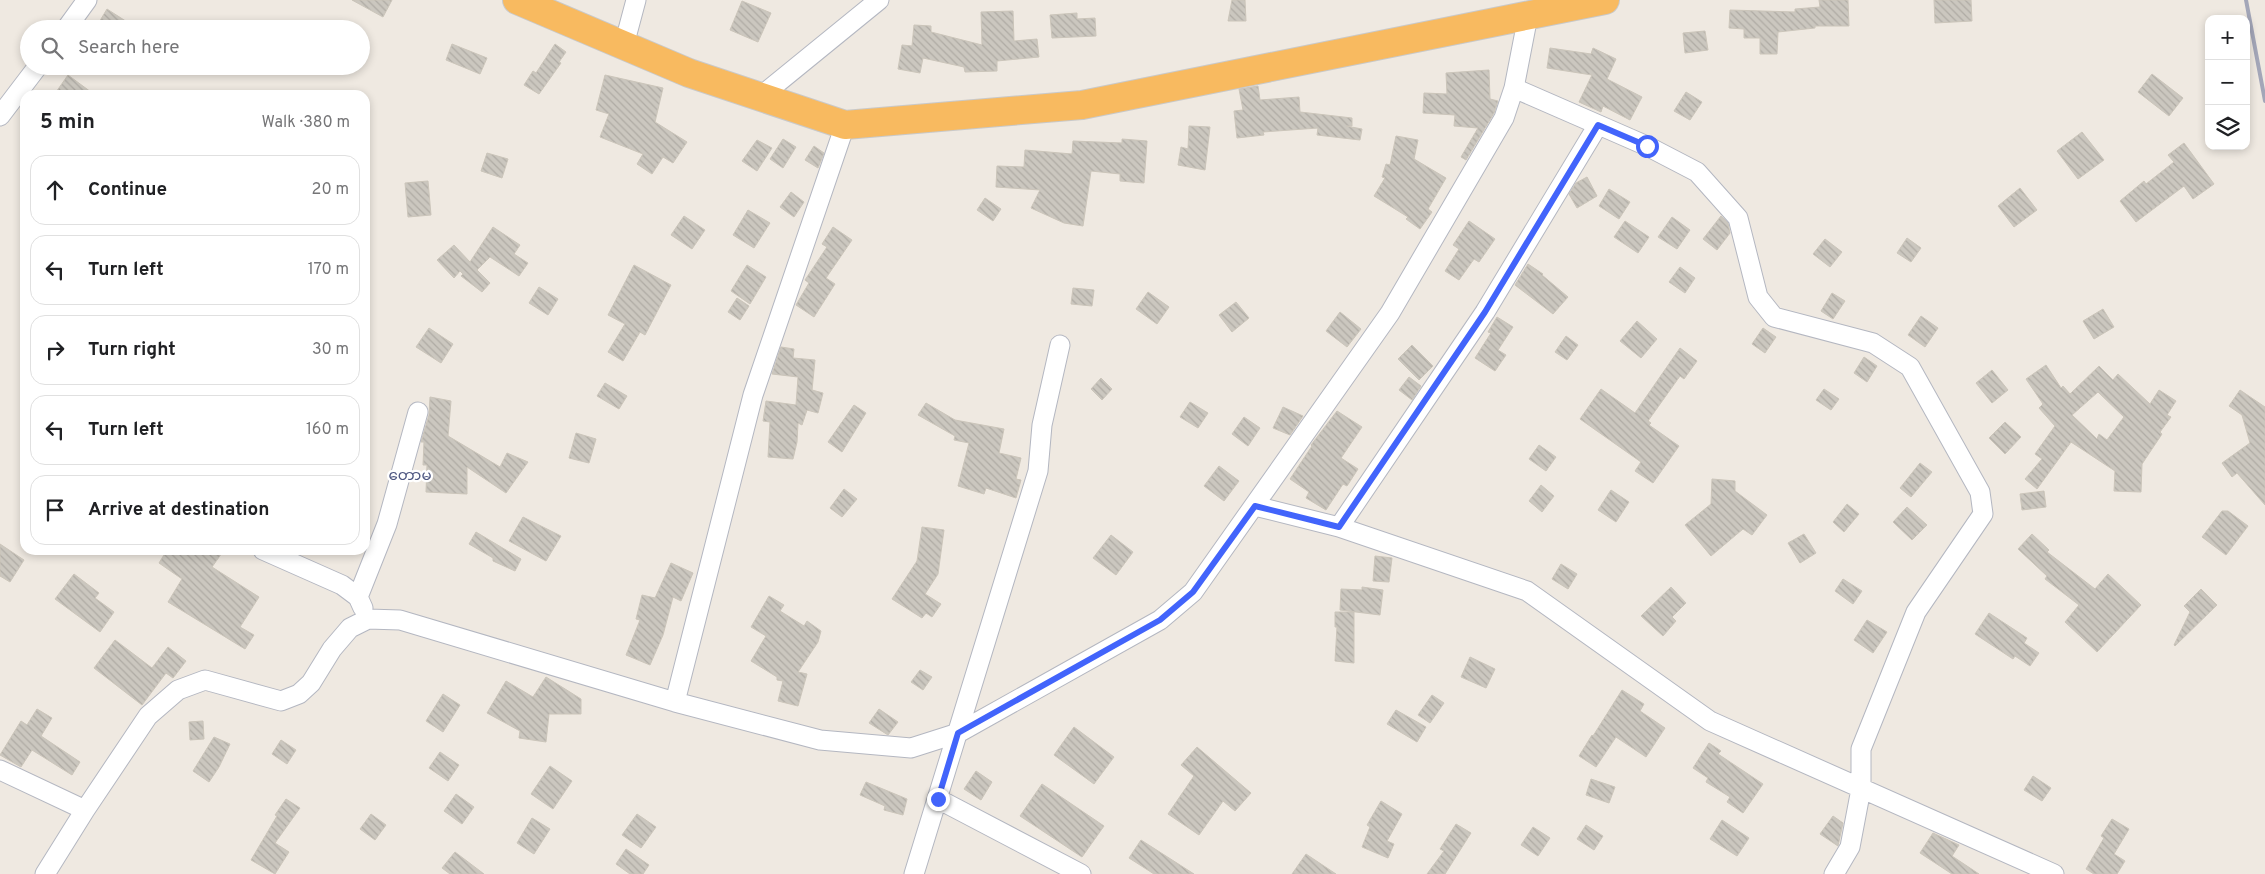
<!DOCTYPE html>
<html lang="en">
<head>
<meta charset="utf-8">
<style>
  :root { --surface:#fff; --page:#f6f6f6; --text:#202124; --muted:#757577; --line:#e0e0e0 }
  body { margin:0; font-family:Overpass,"Noto Sans Myanmar",sans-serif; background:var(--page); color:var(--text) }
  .controls { position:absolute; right:15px; top:15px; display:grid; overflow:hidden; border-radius:10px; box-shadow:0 2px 8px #0003 }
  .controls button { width:45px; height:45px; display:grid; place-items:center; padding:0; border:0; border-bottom:1px solid var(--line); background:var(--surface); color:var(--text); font:25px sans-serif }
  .stop { position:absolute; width:15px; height:15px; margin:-11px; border:4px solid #4264fb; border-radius:50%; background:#fff }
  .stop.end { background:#4264fb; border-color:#fff; box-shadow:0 1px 5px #0008 }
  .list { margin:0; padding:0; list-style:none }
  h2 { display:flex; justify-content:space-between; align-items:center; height:65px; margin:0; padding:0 20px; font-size:21px }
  h2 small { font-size:16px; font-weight:400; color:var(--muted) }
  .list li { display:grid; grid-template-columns:32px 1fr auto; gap:15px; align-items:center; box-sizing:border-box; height:70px; margin:0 10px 10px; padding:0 10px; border:1px solid var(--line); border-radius:15px }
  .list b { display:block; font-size:19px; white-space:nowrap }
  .list em { font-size:16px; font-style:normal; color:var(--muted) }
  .icon { flex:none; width:28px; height:28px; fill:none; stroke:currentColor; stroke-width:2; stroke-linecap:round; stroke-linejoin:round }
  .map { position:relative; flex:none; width:2265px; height:874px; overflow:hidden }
  .search { position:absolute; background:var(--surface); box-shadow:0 2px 8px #0003; left:20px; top:20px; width:350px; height:55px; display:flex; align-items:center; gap:12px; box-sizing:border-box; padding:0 18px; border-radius:28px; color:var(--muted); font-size:19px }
  .panel { position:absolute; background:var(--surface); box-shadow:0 2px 8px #0003; left:20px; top:90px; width:350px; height:465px; border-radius:15px }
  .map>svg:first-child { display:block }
  .building { fill:url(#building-back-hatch); stroke:#cbc5ba; fill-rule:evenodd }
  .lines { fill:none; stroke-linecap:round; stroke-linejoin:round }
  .minor-casing { stroke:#b4b7c1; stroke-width:21 }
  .trunk-casing { stroke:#c9c9c9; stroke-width:30 }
  .minor { stroke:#fff; stroke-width:19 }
  .trunk { stroke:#f8ba60; stroke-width:28 }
  .rail { stroke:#a3a6b8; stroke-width:4 }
  .route { stroke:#4264fb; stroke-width:6 }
  .labels { text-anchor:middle; stroke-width:4.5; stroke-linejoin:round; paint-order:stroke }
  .quarter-label { font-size:15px; fill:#4d5680; stroke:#fff }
</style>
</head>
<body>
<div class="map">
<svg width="2265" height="874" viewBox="0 0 2265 874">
  <defs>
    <pattern id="building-back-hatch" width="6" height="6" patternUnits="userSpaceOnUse" patternTransform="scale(1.25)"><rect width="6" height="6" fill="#cbc7bf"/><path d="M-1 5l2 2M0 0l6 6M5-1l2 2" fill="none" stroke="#afaba4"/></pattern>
  </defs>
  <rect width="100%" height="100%" fill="#efe9e1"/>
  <path class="building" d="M352 0H392L383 17Z
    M1232 0H1245L1246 21H1228Z
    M1819 0H1848L1849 26H1815V28L1778 32 1777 54H1760V38H1744V29L1729 28 1730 10 1795 12V9L1820 7Z
    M1934 0H1971L1972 21 1935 23Z
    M742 1 771 13 758 42 730 30Z
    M107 9 138 29H95Z
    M1013 11 1014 41 1037 39 1039 57 997 61V71L965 72 964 67 923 58 920 73 898 69 902 45 912 46 914 25 931 26V32L982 45 981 12Z
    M1077 13V19L1095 18 1096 36 1052 38 1050 15Z
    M1705 31 1708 50 1685 53 1683 33Z
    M452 44 487 58 480 74 446 60Z
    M555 44 566 52 559 62 561 63 539 94 524 85 533 71 536 73Z
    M1550 48 1591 54 1593 48 1616 59 1607 79 1642 97 1630 120 1603 106 1601 112 1579 102 1592 75 1547 68Z
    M1489 70 1490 99 1498 101 1494 113 1466 160 1461 157 1478 128 1454 126 1455 115 1423 113 1424 93 1447 94 1446 73Z
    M2152 74 2183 98 2169 116 2138 92Z
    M68 75 95 95H54Z
    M605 75 663 88 655 122 687 142 673 163 663 157 652 174 637 164 643 154 600 137 609 114 596 110Z
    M1258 86 1260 100 1299 97 1300 112 1352 118V126H1346L1362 129 1360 140 1317 135 1318 128 1263 132 1264 135 1237 138 1234 111 1243 110 1239 89Z
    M1686 92 1702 102 1690 120 1674 111Z
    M1189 126 1210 127 1205 170 1178 165 1181 147 1188 149Z
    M2082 132 2104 160 2078 179 2057 151Z
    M1396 136 1418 140 1414 159 1446 178 1428 209 1432 212 1420 229 1406 219 1408 217 1374 196 1385 178 1382 177 1386 164 1390 165Z
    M783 139 796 147 783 168 770 159Z
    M1122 139 1147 141 1144 183 1120 181V174L1091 171 1083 226 1064 223 1031 208 1040 190 996 187 997 166 1024 167 1025 150 1072 154 1073 141 1122 143Z
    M757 140 772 148 757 171 742 161Z
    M2184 143 2214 184 2193 199 2184 186 2136 222 2120 201 2144 181 2146 184 2174 162 2168 155Z
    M814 146 824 153 818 168 805 160Z
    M487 153 508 159 502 178 481 171Z
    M1587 177 1597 196 1577 208 1569 194 1576 183Z
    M428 181 431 215 408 217 405 183Z
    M2020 188 2037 210 2014 227 1998 206Z
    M1609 189 1630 202 1619 219 1599 206Z
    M791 192 804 202 794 217 780 207Z
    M985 198 1001 209 993 221 977 210Z
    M748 210 770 223 754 248 733 235Z
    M684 216 705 230 692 249 671 235Z
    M1721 216 1728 223 1730 233 1717 250 1703 239Z
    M1672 217 1690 230 1677 249 1658 237Z
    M1469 221 1495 239 1479 262 1474 259 1459 280 1445 271 1459 249 1453 245Z
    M1625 221 1649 237 1638 253 1614 237Z
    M493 227 520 245 514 254 528 263 519 276 490 257 477 270 490 283 482 292 461 276 463 274 460 271 454 278 437 260 454 245 470 262Z
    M833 227 852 240 826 278 835 284 814 317 796 305 809 283 805 280 827 247 822 244Z
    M1907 238 1921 248 1911 262 1897 253Z
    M1825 239 1842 252 1830 267 1813 254Z
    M1528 264 1543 274 1542 275 1568 297 1553 314 1515 285Z
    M634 265 671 285 645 335 640 332 623 361 608 352 625 324 608 315Z
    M747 265 766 277 750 304 731 291Z
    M1680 267 1695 278 1685 293 1669 282Z
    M539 287 558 299 548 315 529 303Z
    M1073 288 1094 290 1092 306 1071 304Z
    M1148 292 1169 307 1157 324 1136 309Z
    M1832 293 1845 301 1833 319 1821 311Z
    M737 298 749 306 740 320 728 312Z
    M1236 302 1249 318 1232 332 1219 315Z
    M2103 309 2114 327 2094 339 2083 321Z
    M1340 312 1361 329 1347 347 1326 331Z
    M1921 316 1938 328 1925 347 1908 335Z
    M1497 317 1513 327 1498 350 1506 355 1495 371 1475 358 1491 333 1488 332Z
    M1637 321 1657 339 1641 358 1620 341Z
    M429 328 453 344 441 363 416 347Z
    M1763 328 1776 337 1765 353 1752 344Z
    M1566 336 1578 345 1567 360 1555 352Z
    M1412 345 1433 366 1419 380 1398 359Z
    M781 347 794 349 793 358 815 360 812 390 823 393 818 413 807 410 802 425 798 423 797 442 793 459 768 457 770 422 763 421 766 401 796 405 798 377 772 374Z
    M1680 348 1697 361 1684 379 1680 376 1648 421 1651 423 1649 425 1679 446 1653 483 1635 471 1641 462 1580 419 1601 389 1635 413Z
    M1864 357 1877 366 1867 382 1854 373Z
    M2046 365 2061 388 2063 386 2070 394 2099 366 2113 380 2118 374 2150 404 2159 390 2176 401 2167 415 2171 417 2160 432 2162 434 2142 464 2141 492 2114 491 2115 471 2071 442 2037 489 2025 479 2042 459 2035 454 2055 426 2039 408 2043 404 2026 379ZM2098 392 2124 417 2107 440 2099 434 2097 439 2072 415Z
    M1992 370 2008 390 1992 403 1976 383Z
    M1409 377 1421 386 1412 400 1399 390Z
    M1101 378 1112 389 1102 400 1091 389Z
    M605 383 627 396 619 409 597 396Z
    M1824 389 1839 399 1831 410 1816 400Z
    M2240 390 2265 407V505L2237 473 2232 477 2222 463 2250 443 2242 415 2229 406Z
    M430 397 451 401 448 436 500 467 507 453 528 462 506 493 467 467V494L426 492 427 465H423L424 442H421L429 415Z
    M1190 402 1208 413 1198 428 1180 417Z
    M926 403 955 420 1004 429 999 453 1021 458 1016 479 1021 480 1016 498 986 488 984 494 958 486 969 443 954 440 955 436 918 415Z
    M854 405 866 413 842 452 828 442Z
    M1283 407 1303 416 1290 435 1273 428Z
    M1337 411 1362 427 1341 458 1358 469 1347 486 1343 484 1326 510 1306 498 1309 492 1290 479 1312 446 1311 445Z
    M1244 417 1260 428 1248 446 1232 434Z
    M2005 422 2021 437 2005 454 1989 438Z
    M576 433 596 439 589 463 569 458Z
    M1539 445 1556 457 1546 471 1529 459Z
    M1920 463 1932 472 1911 497 1900 488Z
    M1219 466 1239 481 1224 501 1204 486Z
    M1712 479 1735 481V491L1767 515 1752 535 1743 529 1711 556 1685 525 1711 504Z
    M1541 485 1554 496 1542 512 1529 501Z
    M844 489 857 499 842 517 830 508Z
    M1611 490 1629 502 1616 522 1598 510Z
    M2044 491 2046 507 2022 510 2020 494Z
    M1847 504 1859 514 1844 532 1833 522Z
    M1907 507 1927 525 1912 540 1893 522Z
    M2222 511H2228L2248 526 2226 555 2202 537Z
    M523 517 561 536 546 561 509 541Z
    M922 527 944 530 938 574 925 594 941 604 932 617 926 613 922 618 892 599 917 561Z
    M476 532 521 559 515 571 493 561V558L469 544Z
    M1804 534 1816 553 1800 563 1788 543Z
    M2032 534 2049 550 2047 552 2095 589 2108 574 2141 605 2097 652 2065 622 2079 605 2045 579 2047 576 2018 549Z
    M1111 535 1133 552 1116 575 1093 558Z
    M0 544 24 560 10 582 0 576Z
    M167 550H224L212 567 259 597 240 627 254 635 245 649 168 602 182 579 159 563Z
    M1375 556 1392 558 1389 582 1373 581Z
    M671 563 693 573 681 601 673 597 663 635 650 665 626 655 640 620 636 619 642 595 655 598Z
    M1561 564 1577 574 1568 589 1552 579Z
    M74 574 99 593 95 598 114 612 100 632 55 599Z
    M1843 579 1862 591 1853 604 1835 591Z
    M1362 587 1383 590 1380 615 1340 610 1341 589 1362 590Z
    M1671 587 1686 603 1672 617 1676 621 1663 636 1641 616Z
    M2201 589 2217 605 2175 646 2174 645 2190 612 2184 606Z
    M769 596 784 605 780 611 804 626 807 621 821 631 818 642 798 672 807 674 798 706 778 701 783 681 777 680V677L751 661 766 636 751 627Z
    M1335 612H1354V663L1335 661 1337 627H1335Z
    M1989 613 2027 638 2024 643 2039 653 2030 666 2015 656 2013 659 1975 634Z
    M1867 620 1887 632 1873 653 1854 640Z
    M115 640 152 668 168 647 186 661 173 678 166 673 142 705 94 668Z
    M1470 657 1495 669 1486 688 1461 677Z
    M920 670 932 677 923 690 911 682Z
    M546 677 581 699V714H549L546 742 519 738 520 731 487 713 506 681 533 697Z
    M1622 690 1644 704 1640 711 1665 728 1646 757 1616 737 1596 767 1579 756 1592 735 1593 736Z
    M443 694 460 705 443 732 426 721Z
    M1432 695 1444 703 1430 723 1418 715Z
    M37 709 52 718 41 736 80 762 72 775 32 750 21 767 0 755 21 721 27 725Z
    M879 709 898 722 888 735 869 723Z
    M1396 710 1426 727 1417 742 1387 724Z
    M203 721 204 739 190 740 189 722Z
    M1074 727 1114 757 1094 784 1054 755Z
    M214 737 230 744 219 767 209 782 193 771Z
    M281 740 296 750 287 764 272 754Z
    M1709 743 1721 751 1718 754 1763 784 1743 813 1727 802 1730 797 1706 782 1708 778 1693 768Z
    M1197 747 1251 793 1235 811 1223 801 1199 835 1168 814 1194 776 1181 765Z
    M440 752 459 765 448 781 429 768Z
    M550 766 572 781 553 809 531 794Z
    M976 771 992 782 981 800 964 789Z
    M2033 776 2051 788 2042 801 2024 790Z
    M1591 779 1615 787 1609 803 1586 795Z
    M866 782 907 799 903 815 884 810 885 806 860 795Z
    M1042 784 1104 826 1082 857 1020 816Z
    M456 794 474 807 462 824 444 811Z
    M286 799 300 808 275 843 289 852 275 874 251 860 277 816 275 815Z
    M1381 801 1402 814 1387 841 1394 844 1388 858 1362 847 1370 827 1367 825Z
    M371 814 386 825 375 840 360 829Z
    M637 814 656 827 641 848 622 835Z
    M1833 816 1843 823 1838 846 1820 834Z
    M532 818 550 829 534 854 517 843Z
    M2112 819 2129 829 2114 854 2125 861 2117 874H2094L2086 869 2104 838 2101 836Z
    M1722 820 1749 838 1737 856 1710 839Z
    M1456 824 1471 833 1445 874H1427L1444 851 1440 849Z
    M1586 825 1603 836 1594 850 1577 839Z
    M1533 827 1550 838 1538 856 1521 845Z
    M1933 833 1959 845 1952 856 1979 874H1952L1920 853Z
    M1141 840 1194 874H1154L1129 858Z
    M626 849 649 865 643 874H630L616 864Z
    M455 852 484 874H450L442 868Z
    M1306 854 1336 874H1292Z"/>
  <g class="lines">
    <g class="minor-casing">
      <path id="minor" d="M66 29 87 0
        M624 45 636 0
        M1514 88 1647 146 1697 172 1738 218 1758 297 1774 317 1873 343 1910 367 1980 492 1983 514 1916 612 1861 749V789L1850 847 1834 874
        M760 97 879 0
        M0 116 38 66
        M1255 506 1339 527 1527 591 1710 721 2054 874
        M1339 527 1485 312 1598 125
        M263 550 342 585 358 597 363 608
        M358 597 387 524 418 412
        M675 702 753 395 845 125
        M0 770 85 810
        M938 799 1081 874
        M45 874 85 810 148 716 178 690 205 680 281 701 299 694 311 683 332 649 350 628 368 619 400 620 675 702 820 740 911 748 958 733 1160 620 1193 592 1390 313 1504 118 1514 88 1528 16
        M914 874 1038 471 1042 425 1060 345"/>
    </g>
    <g class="trunk-casing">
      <path id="trunk" d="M517 0 689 73 845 125 1082 105 1605 0"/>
    </g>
    <use href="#minor" class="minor"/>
    <use href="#trunk" class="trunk"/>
    <path class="rail" d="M2246 0 2265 101"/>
  </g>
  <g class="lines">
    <path class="route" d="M938 799 958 733 1160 620 1193 592 1255 506 1339 527 1485 312 1598 125 1647 146"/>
  </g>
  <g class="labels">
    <g class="quarter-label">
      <text x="410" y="480">တောမ</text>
    </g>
  </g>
</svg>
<div class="controls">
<button>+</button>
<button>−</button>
<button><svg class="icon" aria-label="layers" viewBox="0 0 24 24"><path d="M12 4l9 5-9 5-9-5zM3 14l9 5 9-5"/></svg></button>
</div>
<div class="stop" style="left:1647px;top:146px"></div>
<div class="stop end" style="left:938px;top:799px"></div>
<div class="search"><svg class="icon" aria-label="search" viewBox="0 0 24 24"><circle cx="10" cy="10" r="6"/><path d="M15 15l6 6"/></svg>Search here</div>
<section class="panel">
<h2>5 min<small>Walk · 380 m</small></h2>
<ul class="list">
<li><svg class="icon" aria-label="ahead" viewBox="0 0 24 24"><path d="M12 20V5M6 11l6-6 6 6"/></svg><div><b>Continue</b></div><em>20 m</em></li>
<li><svg class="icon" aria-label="left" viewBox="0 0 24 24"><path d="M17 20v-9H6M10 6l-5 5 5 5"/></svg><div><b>Turn left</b></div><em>170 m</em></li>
<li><svg class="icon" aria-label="right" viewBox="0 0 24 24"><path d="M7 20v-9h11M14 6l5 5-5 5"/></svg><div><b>Turn right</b></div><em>30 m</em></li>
<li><svg class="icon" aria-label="left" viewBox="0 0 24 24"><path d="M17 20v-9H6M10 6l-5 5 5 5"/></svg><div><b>Turn left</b></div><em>160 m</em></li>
<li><svg class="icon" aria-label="arrive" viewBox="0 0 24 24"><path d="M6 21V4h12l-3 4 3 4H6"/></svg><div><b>Arrive at destination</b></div></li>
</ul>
</section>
</div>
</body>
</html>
